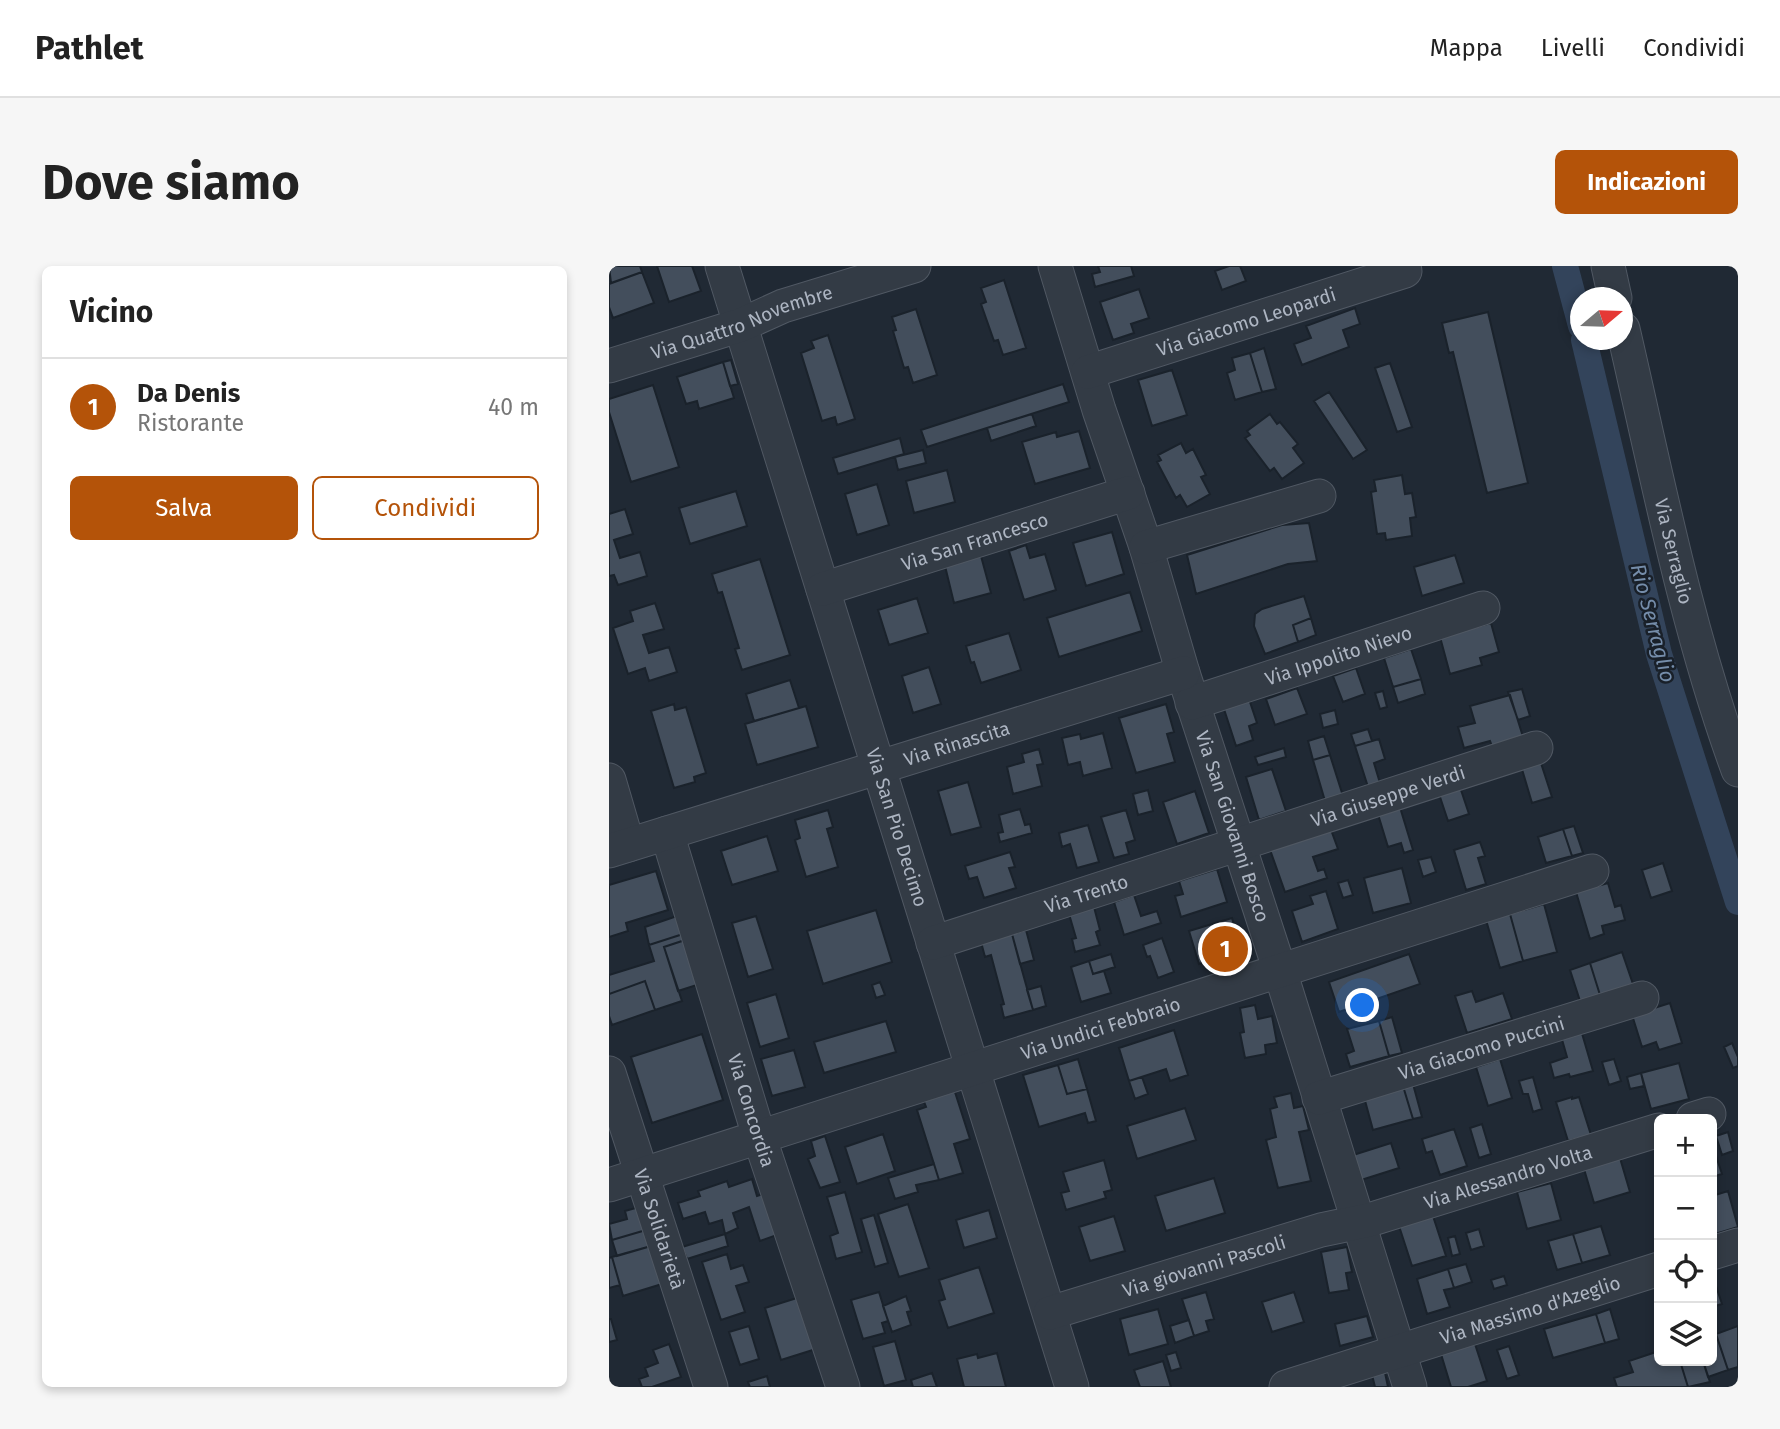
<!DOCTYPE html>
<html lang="it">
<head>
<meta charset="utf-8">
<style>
  :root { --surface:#fff; --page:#f6f6f6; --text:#222; --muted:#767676; --line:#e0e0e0; --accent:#b45309 }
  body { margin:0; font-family:"Fira Sans",sans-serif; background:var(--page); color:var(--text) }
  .controls { position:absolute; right:21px; bottom:21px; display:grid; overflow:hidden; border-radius:10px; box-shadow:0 4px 10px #0003 }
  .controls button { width:63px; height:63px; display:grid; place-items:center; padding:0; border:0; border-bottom:2px solid var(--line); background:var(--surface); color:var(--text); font:35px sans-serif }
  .compass { position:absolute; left:961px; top:21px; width:63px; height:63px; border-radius:50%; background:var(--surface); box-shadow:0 4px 10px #0003; rotate:71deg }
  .you { position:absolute; left:754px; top:740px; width:24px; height:24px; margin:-18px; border:5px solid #fff; border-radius:50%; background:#1a73e8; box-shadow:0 0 0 10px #1a73e833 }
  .badge { display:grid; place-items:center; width:46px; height:46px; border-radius:50%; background:var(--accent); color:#fff; font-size:23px; font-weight:700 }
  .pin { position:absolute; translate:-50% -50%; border:4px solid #fff; box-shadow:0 2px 7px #0006 }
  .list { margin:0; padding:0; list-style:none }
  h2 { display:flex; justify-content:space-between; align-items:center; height:91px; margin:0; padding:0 28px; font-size:30px }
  h2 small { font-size:23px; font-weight:400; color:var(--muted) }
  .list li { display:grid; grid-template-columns:46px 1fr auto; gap:21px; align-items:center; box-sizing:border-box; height:98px; padding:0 28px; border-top:2px solid var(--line) }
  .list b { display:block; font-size:26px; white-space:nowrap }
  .list p { margin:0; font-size:23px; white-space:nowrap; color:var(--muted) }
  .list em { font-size:23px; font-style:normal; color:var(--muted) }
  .actions { display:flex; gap:14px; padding:21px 28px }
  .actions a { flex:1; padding:16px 0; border:2px solid var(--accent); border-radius:10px; text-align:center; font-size:24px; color:var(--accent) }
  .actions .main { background:var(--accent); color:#fff }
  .icon { flex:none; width:38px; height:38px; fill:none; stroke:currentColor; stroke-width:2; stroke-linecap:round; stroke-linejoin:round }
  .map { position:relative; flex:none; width:1129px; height:1121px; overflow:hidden; border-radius:10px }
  header { display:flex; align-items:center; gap:42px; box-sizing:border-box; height:98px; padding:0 35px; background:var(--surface); border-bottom:2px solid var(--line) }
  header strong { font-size:33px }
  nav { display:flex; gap:38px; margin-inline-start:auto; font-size:24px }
  .intro { display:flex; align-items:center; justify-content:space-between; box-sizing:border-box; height:168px; padding:0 42px }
  h1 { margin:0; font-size:49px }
  .button { padding:18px 32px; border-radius:10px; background:var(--accent); color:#fff; font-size:24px; font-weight:700 }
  main { display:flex; gap:42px; padding:0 42px }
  aside { flex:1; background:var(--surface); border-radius:10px; box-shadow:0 4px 10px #0003 }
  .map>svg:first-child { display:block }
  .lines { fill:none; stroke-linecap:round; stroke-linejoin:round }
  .canal { stroke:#33445b; stroke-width:26 }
  .building { fill:#434e5c; stroke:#1a222b; stroke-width:2 }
  .minor-casing { stroke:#505863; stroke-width:35 }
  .minor { stroke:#333b45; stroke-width:33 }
  .labels { text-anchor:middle; stroke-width:5; stroke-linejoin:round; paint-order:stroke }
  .street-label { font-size:19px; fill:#adb5c2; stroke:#192029 }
  .water-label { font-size:21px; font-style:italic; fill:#758daa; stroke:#192029 }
</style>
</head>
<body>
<header>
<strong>Pathlet</strong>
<nav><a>Mappa</a><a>Livelli</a><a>Condividi</a></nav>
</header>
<div class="intro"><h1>Dove siamo</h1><a class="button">Indicazioni</a></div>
<main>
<aside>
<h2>Vicino<small></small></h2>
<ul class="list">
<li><span class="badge">1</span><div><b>Da Denis</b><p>Ristorante</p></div><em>40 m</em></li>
</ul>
<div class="actions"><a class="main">Salva</a><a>Condividi</a></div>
</aside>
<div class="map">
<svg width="1129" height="1121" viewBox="0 0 1129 1121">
  <rect width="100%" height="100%" fill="#202934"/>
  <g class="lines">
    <path class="canal" d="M956 0 972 60
      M975 74 1050 388 1129 636"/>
  </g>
  <path class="building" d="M0 0H31L33 6 2 17Z
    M48 0H83L92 25 60 36Z
    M489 0H522L525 10 486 21 483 8 491 6Z
    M620 0H631L637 15 613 24 606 5Z
    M33 6 45 37 4 52 0 41V18Z
    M395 14 417 82 394 89 389 74 385 75 372 38 377 36 372 22Z
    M530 23 540 52 522 58 525 67 504 74 491 36Z
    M746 42 751 58 734 64 740 81 693 99 685 78 702 72 697 60Z
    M307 43 328 109 304 117 299 101 295 102 284 65 287 64 283 51Z
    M879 46 919 217 878 227 844 86 840 87 833 57Z
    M219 69 246 153 228 159 226 151 213 155 192 87 205 82 202 75Z
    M655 82 667 123 653 126 641 87Z
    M641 87 653 126 626 134 618 107 626 104 623 92Z
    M122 94 129 118 121 120 114 96Z
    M114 96 125 132 90 143 88 135 77 138 68 111Z
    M781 97 803 161 788 166 766 102Z
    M563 104 578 149 543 160 529 114Z
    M454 118 460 136 318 181 312 164Z
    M44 119 70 201 22 216 0 146V133Z
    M720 126 758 184 744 193 705 135Z
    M423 148 427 160 382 175 378 162Z
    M661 148 668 158 671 156 689 178 684 182 695 197 673 213 665 202 661 205 636 172 641 169 638 165Z
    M470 165 481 202 426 218 413 176 447 166 448 171Z
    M291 172 295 188 229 208 224 192Z
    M572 177 577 187 584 183 597 209 592 211 601 228 578 241 571 229 567 232 548 196 552 194 549 189Z
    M314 184 317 197 289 204 286 191Z
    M338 204 346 236 305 247 297 215Z
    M793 209 796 228 803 227 807 251 801 252 803 270 777 274 776 267 768 268 762 226 767 225 765 214Z
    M268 218 280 259 248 269 236 228Z
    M127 225 138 260 81 278 70 242Z
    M16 243 24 268 5 274 11 292 31 286 38 310 9 319 5 309 0 310V248Z
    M700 257 708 295 679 298 587 328 578 289 673 259Z
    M503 266 515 308 477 320 464 277Z
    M417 279 421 292 436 288 447 324 415 334 400 285Z
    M846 289 855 317 813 330 805 301Z
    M372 290 382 327 345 337 336 300Z
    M151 293 181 389 133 404 126 383 130 382 113 326 109 327 103 308Z
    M521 326 533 365 450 391 438 352Z
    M695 330 702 352 684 359 689 376 656 388 645 360 646 348 653 343Z
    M308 332 319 367 280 379 269 344Z
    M46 337 55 363 34 369 40 387 60 381 68 406 40 415 36 402 19 408 4 362 24 355 21 345Z
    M702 352 707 369 689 376 684 359Z
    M882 357 890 386 871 392 873 399 841 408 831 371Z
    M400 367 412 404 372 417 365 396 362 397 357 380Z
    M802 383 812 413 784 421 775 392Z
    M320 401 332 438 304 447 293 410Z
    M747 402 756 428 734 436 724 410Z
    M812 413 816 428 789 437 784 421Z
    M181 414 190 442 145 455 137 428Z
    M688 422 698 448 666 459 657 433Z
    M913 423 921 450 909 454 899 426Z
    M637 424 648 457 640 460 644 474 627 480 613 437Z
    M774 425 778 441 771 443 766 427Z
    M901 429 915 474 884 483 881 475 855 482 849 461 866 457 861 440Z
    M65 438 66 444 77 441 97 507 85 511 86 516 65 522 42 445Z
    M557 438 565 466 558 468 566 496 527 507 510 452Z
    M197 440 209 481 148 499 136 458Z
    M726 444 729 458 714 462 711 448Z
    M759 463 763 475 746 480 742 468Z
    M494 467 503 502 474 510 471 496 459 499 453 472 471 468 472 473Z
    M715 470 721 489 704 494 699 475Z
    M770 473 776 493 765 497 771 517 759 521 746 480Z
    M675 482 677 491 649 499 646 491Z
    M430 483 434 498 428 499 433 520 404 528 398 501 415 496 413 488Z
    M721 489 734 530 716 535 704 494Z
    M931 494 943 531 923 537 912 500Z
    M663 503 677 545 650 554 637 511Z
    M359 516 372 561 342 569 329 525Z
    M851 521 860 548 839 555 830 528Z
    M539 524 544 545 529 549 524 528Z
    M586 525 600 567 568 578 554 536Z
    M790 538 804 584 795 587 792 577 779 581 768 545Z
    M411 543 416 559 421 558 423 567 391 576 389 567 394 566 390 549Z
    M219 544 224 561 218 563 229 601 197 611 186 574 191 572 186 554Z
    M517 544 526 574 517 577 520 588 505 592 492 551Z
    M479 559 490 596 468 602 461 578 453 581 450 567Z
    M965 560 974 587 963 590 954 563Z
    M721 561 729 583 704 591 709 605 715 603 718 612 676 626 660 581Z
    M954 563 963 590 937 597 929 571Z
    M158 570 169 605 123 619 112 585Z
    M871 576 876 590 869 592 877 618 857 624 845 584Z
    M401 586 406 601 400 602 407 622 375 632 368 611 360 613 356 600Z
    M822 591 827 606 814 611 809 594Z
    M1054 597 1063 625 1042 632 1033 604Z
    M793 602 802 637 764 647 755 612Z
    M608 603 618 636 572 651 566 630 574 628 570 615Z
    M47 605 59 644 17 657 19 665 0 671V619Z
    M739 614 744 629 734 632 729 617Z
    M999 617 1006 641 1012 639 1016 654 993 660 995 668 981 673 967 626Z
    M717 625 729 663 693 676 683 645 704 638 701 630Z
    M525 629 532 650 548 645 552 657 515 669 505 636Z
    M935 638 948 686 914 695 901 648Z
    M485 641 491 664 487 666 491 679 466 686 463 673 467 672 460 648Z
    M267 644 283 696 214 718 198 665Z
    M901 648 914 695 891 702 877 654Z
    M68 650 74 668 40 679 36 661Z
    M147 650 164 703 139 711 123 657Z
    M623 652 633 685 590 698 580 665Z
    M417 664 425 694 411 698 403 668Z
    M74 668 76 674 55 681 73 735 46 744 36 715 0 728V709L45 695 40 679Z
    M403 668 424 744 395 752 392 739 395 738 382 689 376 691 372 676Z
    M553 672 565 706 549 712 541 690 538 691 534 679Z
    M76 674 91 718 69 725 55 681Z
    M1013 686 1024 718 991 729 981 697Z
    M502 688 506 701 484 708 480 695Z
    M800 688 811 718 730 746 720 716Z
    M480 695 484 708 495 705 502 727 472 736 462 701Z
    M981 697 991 729 971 735 961 704Z
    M36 715 46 744 3 759 0 750V728Z
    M271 716 276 729 267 732 263 719Z
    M432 720 437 740 424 744 418 724Z
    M863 725 867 736 894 727 903 753 858 767 846 730Z
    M167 728 180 772 151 781 138 737Z
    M1061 737 1073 777 1050 784 1047 776 1033 781 1023 749Z
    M646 739 649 753 663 750 668 777 656 779 657 788 636 792 631 767 635 766 631 742Z
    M783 751 793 787 780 790 770 755Z
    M277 755 287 786 215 807 205 776Z
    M770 755 780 790 741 801 737 788 745 785 738 763Z
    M565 764 579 809 561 815 557 803 520 815 510 782Z
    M972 764 984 805 961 811 960 808 945 812 941 797 958 791 952 770Z
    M93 768 114 834 43 857 22 791Z
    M1123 777 1129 791V800L1124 802 1115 781Z
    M185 784 196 821 163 830 152 793Z
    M469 793 478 823 458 828 449 799Z
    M891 793 903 832 879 840 867 801Z
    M1005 793 1012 815 1000 819 993 796Z
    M1070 797 1080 833 1042 843 1032 807Z
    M449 799 458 828 478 823 487 855 479 857 476 847 430 861 414 809Z
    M1032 807 1035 820 1021 823 1018 811Z
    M533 811 539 828 526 833 520 815Z
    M924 811 933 843 924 846 919 828H914L910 815Z
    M804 818 813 851 804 853 794 820Z
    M794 820 804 853 764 864 755 831Z
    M345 823 361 873 345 878 354 907 330 914 308 844 317 841 314 833Z
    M682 827 685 842 694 840 700 864 690 866 702 915 669 922 657 874 667 871 661 843 668 841 665 831Z
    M963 831V833L970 831 982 869 959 875 947 836Z
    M576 842 587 874 528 893 518 860Z
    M873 858 882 888 870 892 861 862Z
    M845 863 858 900 831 909 823 885 817 887 813 873Z
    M1119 866 1124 885 1113 889 1107 870Z
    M274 868 286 905 248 918 236 881Z
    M216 870 231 916 211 922 199 893 206 890 202 875Z
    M782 877 790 902 749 915 741 890Z
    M1103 878 1113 908 1103 911Z
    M1011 892 1021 926 985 937 975 903Z
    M495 894 503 924 495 926 497 932 457 944 452 927 460 925 454 906Z
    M325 898 330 914 307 919 309 926 286 933 279 912Z
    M605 912 616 947 557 965 546 930Z
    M143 913 148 930 154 928 168 969 151 975 140 941 124 947 129 962 116 968 113 954 100 958 96 946 74 953 69 937 91 930 89 925 118 915 120 921Z
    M942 917 952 954 918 963 908 926Z
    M1119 925 1129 961 1103 969V930Z
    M236 926 253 986 227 993 221 970 229 967 218 931Z
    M299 938 320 1002 290 1011 269 948Z
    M30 941 37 964 3 974 0 958 18 953 16 945Z
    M380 944 388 972 355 982 347 954Z
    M265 949 279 997 266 1001 252 953Z
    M505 950 516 985 481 995 470 961Z
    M824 950 837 990 803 1000 790 960Z
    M992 960 1001 989 973 997 964 968Z
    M870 963 875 980 862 984 857 967Z
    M37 964 42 980 8 990 3 974Z
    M116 968 119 980 78 993 73 981Z
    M964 968 973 997 948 1004 939 975Z
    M846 970 851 988 843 990 839 972Z
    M42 980 53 1018 14 1030 3 991Z
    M738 981 743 1006 737 1007 740 1024 720 1027 712 986Z
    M118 988 122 1003 134 999 140 1016 127 1020 136 1046 112 1054 93 996Z
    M3 991 11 1019 0 1022V992Z
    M857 998 863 1016 845 1022 839 1003Z
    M370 1001 385 1047 339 1062 330 1035 336 1033 330 1014Z
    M839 1003 845 1022 835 1024 841 1041 818 1048 808 1013Z
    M1103 1008 1113 1038 1103 1041Z
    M895 1010 898 1019 885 1023 882 1014Z
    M270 1026 279 1055 273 1057 276 1067 254 1073 242 1034Z
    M597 1026 605 1053 597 1055 600 1065 585 1070 573 1033Z
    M685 1026 695 1056 663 1066 653 1036Z
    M297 1030 302 1045 298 1046 302 1059 283 1066 274 1040Z
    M191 1031 207 1083 172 1094 156 1042Z
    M549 1043 559 1078 520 1089 511 1053Z
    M1001 1043 1010 1073 996 1077 987 1048Z
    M987 1048 996 1077 944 1092 935 1063Z
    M758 1050 764 1071 731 1080 726 1058Z
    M0 1053H2L8 1074 0 1076Z
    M580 1054 585 1070 566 1077 561 1060Z
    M140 1060 150 1093 131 1099 120 1066Z
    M1129 1060V1101L1119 1104 1107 1068Z
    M1107 1068 1119 1104 1099 1111 1094 1095H1103V1069Z
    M286 1075 297 1114 275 1120 264 1081Z
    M60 1078 72 1111 43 1121H33L30 1113 39 1110 36 1102 49 1097 44 1084Z
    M866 1078 878 1115 859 1121H842L832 1088Z
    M900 1080 910 1109 898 1113 888 1084Z
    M1050 1085V1095H1071L1079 1121H1008L1005 1112 1024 1106 1020 1095Z
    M567 1086 572 1102 562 1105 557 1089Z
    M388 1087 397 1121H355L348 1093 368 1088 369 1092Z
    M554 1095 562 1121H531L525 1104Z
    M1071 1095H1094L1101 1116 1079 1121Z
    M775 1102 779 1121H766L762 1105Z
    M323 1107 328 1121H304L302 1114Z
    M158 1110 161 1121H141L139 1116Z"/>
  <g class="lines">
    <g class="minor-casing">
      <g id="minor">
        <path id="s1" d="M113 0 463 1121"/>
        <path id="s2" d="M446 0 490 144 537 281 574 407 671 705 801 1121"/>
        <path d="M999 0 1006 32"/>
        <path id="s3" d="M1014 63C1048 210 1077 362 1129 504"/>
        <path id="s4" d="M0 100 132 59 174 40 305 0"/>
        <path id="s5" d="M479 106 796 5"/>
        <path d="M537 281 710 230"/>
        <path id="s6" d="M214 323 519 227"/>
        <path id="s7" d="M583 437 874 342"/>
        <path d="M0 514 19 579"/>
        <path id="s8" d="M58 567 150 870 234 1121"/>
        <path id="s9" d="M0 585 574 407"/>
        <path id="s10" d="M324 677 927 482"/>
        <path id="s11" d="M0 807 102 1121"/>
        <path id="s12" d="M710 832 1033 732"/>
        <path d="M1084 853 1100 848"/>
        <path id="s13" d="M0 919 983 605"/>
        <path d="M1103 987 1129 979"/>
        <path id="s14" d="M441 1047 712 964 760 954 1050 864"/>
        <path id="s15" d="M677 1121 1050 1003"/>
      </g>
    </g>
    <use href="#minor" class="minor"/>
  </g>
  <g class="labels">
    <g class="street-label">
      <text dy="7" stroke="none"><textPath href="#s4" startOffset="140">Via Quattro Novembre</textPath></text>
      <text dy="7" stroke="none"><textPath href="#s5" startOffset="166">Via Giacomo Leopardi</textPath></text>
      <text dy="7" stroke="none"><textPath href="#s6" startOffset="159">Via San Francesco</textPath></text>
      <text dy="7" stroke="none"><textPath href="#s3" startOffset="228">Via Serraglio</textPath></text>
      <text dy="7" stroke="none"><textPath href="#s7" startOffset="154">Via Ippolito Nievo</textPath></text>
      <text dy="7" stroke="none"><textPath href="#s9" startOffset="364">Via Rinascita</textPath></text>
      <text dy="7" stroke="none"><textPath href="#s10" startOffset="478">Via Giuseppe Verdi</textPath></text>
      <text dy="7" stroke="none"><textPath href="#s1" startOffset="588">Via San Pio Decimo</textPath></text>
      <text dy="7" stroke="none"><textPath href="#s2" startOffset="588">Via San Giovanni Bosco</textPath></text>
      <text dy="7" stroke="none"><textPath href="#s10" startOffset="161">Via Trento</textPath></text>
      <text dy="7" stroke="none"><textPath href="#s13" startOffset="516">Via Undici Febbraio</textPath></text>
      <text dy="7" stroke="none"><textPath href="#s12" startOffset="170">Via Giacomo Puccini</textPath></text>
      <text dy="7" stroke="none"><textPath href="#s8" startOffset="290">Via Concordia</textPath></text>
      <text dy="7" stroke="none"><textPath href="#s14" startOffset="478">Via Alessandro Volta</textPath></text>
      <text dy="7" stroke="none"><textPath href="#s11" startOffset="164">Via Solidarietà</textPath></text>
      <text dy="7" stroke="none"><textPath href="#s14" startOffset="161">Via giovanni Pascoli</textPath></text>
      <text dy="7" stroke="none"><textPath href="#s15" startOffset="256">Via Massimo d'Azeglio</textPath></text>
    </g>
    <g class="water-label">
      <text transform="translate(1044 357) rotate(75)" y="7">Rio Serraglio</text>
    </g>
  </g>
</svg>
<div class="controls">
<button>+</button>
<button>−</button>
<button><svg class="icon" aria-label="locate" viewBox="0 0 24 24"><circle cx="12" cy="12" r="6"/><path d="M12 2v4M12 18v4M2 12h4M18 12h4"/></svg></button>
<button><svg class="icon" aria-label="layers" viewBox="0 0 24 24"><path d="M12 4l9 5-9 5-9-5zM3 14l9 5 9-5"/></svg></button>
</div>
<svg class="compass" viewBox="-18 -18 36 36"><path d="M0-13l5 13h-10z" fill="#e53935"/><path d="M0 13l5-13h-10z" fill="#767676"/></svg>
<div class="you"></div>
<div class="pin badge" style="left:616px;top:683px">1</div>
</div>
</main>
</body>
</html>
